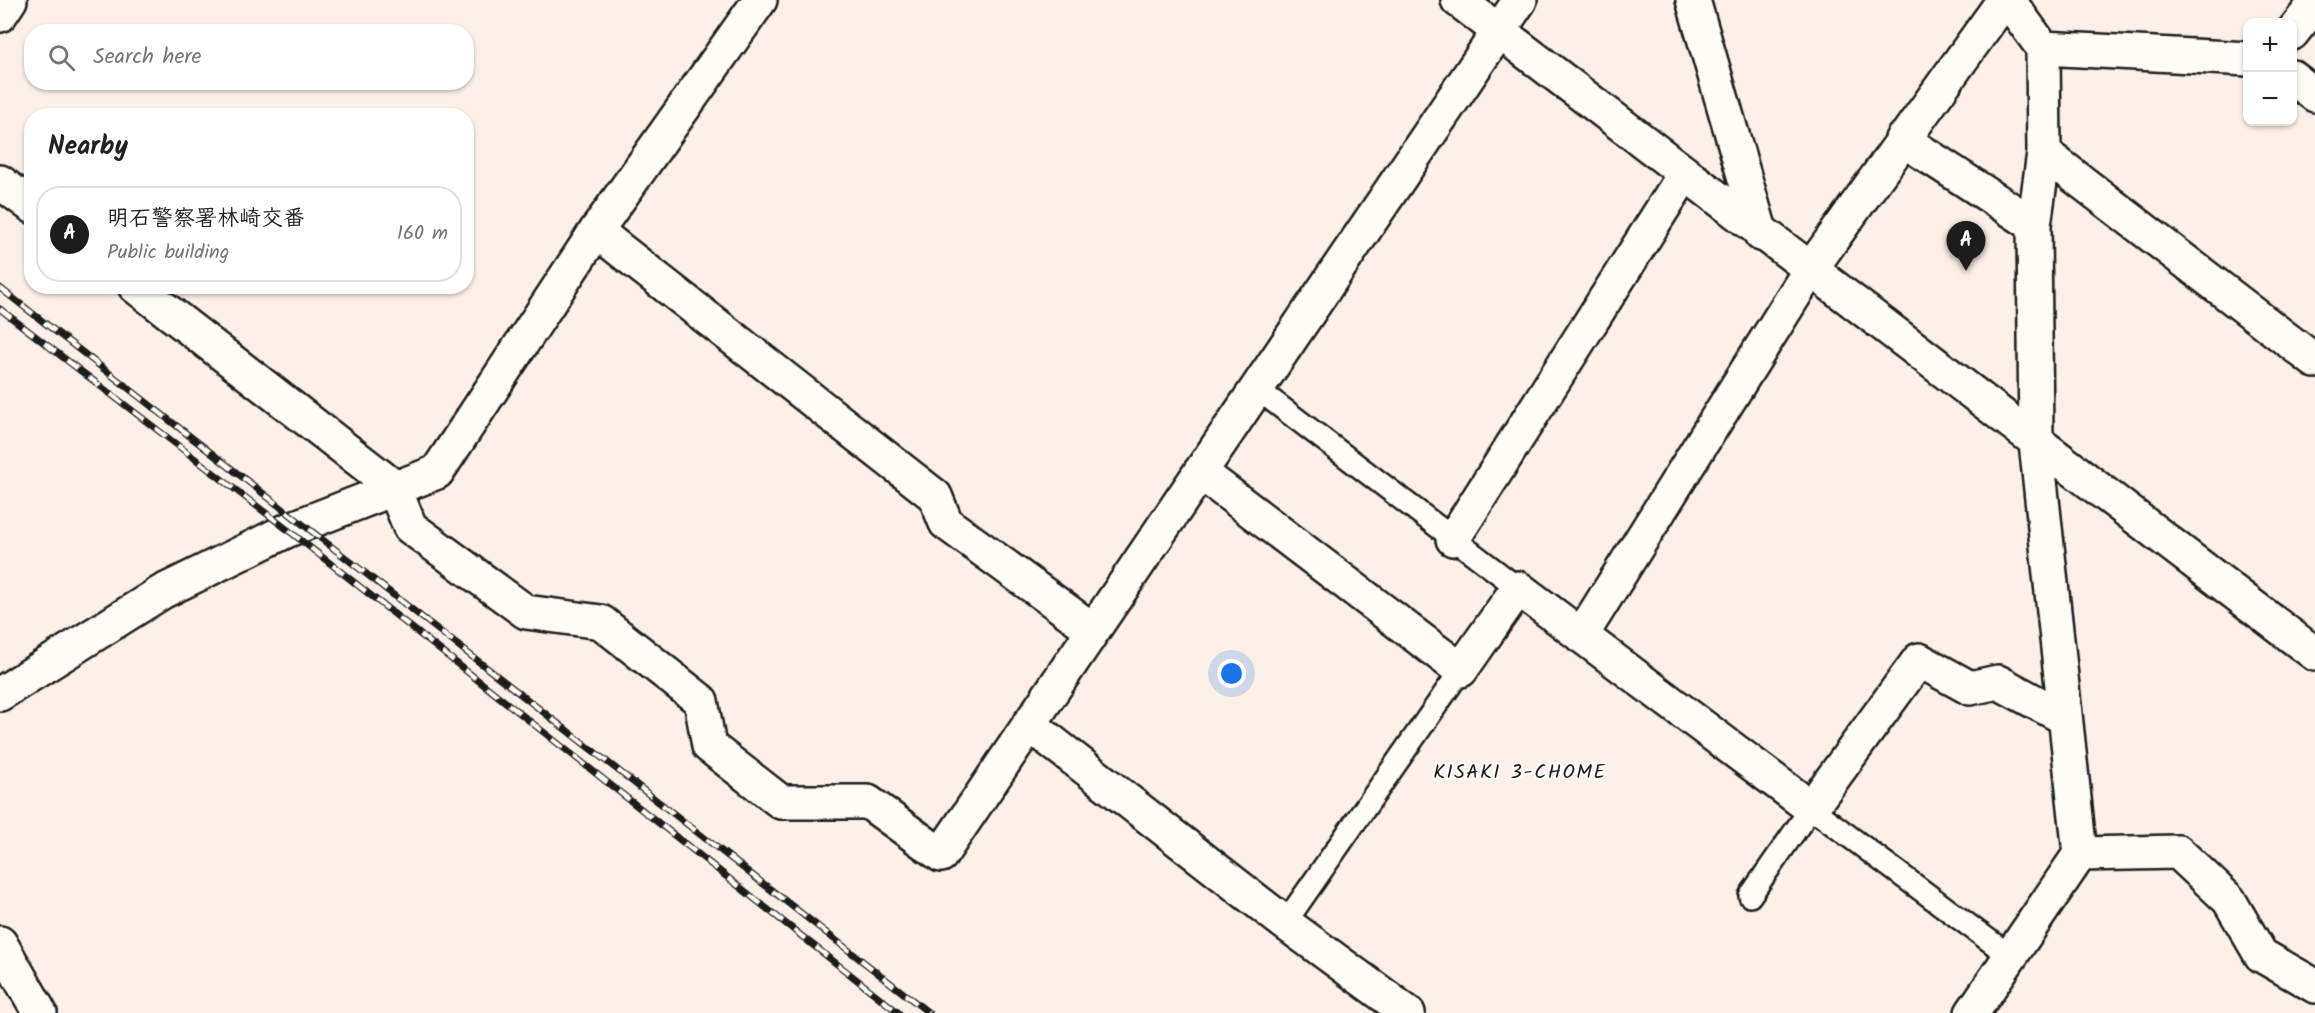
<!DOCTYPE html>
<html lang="en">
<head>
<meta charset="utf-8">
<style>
  :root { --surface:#fff; --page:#f6f6f6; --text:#202124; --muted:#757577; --line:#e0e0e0; --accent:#1c1c1c }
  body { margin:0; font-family:Kalam,"Klee One",sans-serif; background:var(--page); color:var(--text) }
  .controls { position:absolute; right:18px; top:18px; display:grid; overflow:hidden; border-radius:12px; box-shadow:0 2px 4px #0004 }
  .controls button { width:54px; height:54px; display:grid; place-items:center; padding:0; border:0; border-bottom:2px solid var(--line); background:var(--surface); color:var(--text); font:30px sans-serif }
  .you { position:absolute; left:1232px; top:674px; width:21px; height:21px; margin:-15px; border:4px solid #fff; border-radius:50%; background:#1a73e8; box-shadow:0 0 0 9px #1a73e833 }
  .badge { display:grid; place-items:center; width:39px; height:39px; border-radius:50%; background:var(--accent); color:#fff; font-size:20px; font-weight:700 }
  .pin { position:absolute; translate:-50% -50px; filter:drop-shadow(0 2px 3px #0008) }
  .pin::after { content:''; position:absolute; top:32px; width:21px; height:18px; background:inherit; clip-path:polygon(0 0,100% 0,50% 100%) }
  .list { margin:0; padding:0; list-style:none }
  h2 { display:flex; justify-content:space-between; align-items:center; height:78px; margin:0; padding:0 24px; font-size:26px }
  h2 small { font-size:20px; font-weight:400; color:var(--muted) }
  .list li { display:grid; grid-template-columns:39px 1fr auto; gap:18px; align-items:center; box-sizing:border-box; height:96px; margin:0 12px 12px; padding:0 12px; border:2px solid var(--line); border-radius:24px }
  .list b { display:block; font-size:22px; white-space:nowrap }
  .list p { margin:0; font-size:20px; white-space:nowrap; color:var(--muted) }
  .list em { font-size:20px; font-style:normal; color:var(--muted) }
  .icon { flex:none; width:33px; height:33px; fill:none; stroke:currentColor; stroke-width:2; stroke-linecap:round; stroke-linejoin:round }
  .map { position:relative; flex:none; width:2315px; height:1013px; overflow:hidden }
  .search { position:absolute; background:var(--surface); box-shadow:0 2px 4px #0004; left:24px; top:24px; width:450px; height:66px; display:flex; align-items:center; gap:15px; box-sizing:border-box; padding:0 21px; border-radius:24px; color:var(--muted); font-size:22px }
  .panel { position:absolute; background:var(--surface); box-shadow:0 2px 4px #0004; left:24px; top:108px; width:450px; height:186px; border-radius:24px }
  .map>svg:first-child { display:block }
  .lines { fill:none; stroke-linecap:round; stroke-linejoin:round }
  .lane-casing { stroke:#1c1c1c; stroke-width:26 }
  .street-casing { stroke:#1c1c1c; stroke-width:38 }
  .secondary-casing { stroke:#1c1c1c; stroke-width:38 }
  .lane { stroke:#fdfcf7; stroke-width:21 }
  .street { stroke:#fdfcf7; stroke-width:33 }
  .secondary { stroke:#fdfcf7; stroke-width:33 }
  .rail-casing { stroke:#1c1c1c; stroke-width:7 }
  .rail { stroke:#fdfcf7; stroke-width:4.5; stroke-dasharray:14; stroke-linecap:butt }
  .labels { text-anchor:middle; stroke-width:4.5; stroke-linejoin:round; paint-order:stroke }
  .neighbourhood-label { font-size:20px; letter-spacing:1.5px; fill:#1c1c1c; stroke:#fdfcf7 }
</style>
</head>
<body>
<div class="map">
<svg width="2315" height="1013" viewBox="0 0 2315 1013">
  <rect width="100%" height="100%" fill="#fcf0e9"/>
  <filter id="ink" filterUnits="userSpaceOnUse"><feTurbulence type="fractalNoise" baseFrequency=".0167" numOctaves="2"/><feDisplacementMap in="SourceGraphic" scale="12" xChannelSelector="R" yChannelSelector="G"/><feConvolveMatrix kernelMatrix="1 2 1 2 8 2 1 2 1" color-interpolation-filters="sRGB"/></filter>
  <g filter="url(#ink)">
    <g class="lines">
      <g class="lane-casing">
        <path id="lane" d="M1256 388 1518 588
          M1750 896 1811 808 2010 956
          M1285 923 1461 670"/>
      </g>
      <g class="street-casing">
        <path id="street" d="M1693 0 1761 234
          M2008 0 2043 48 2044 153 2034 225 2036 443
          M0 15 10 0
          M2292 33 2315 4
          M2043 48 2248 59
          M2292 77 2315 95
          M1902 139 2034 225
          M2044 153 2315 361
          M0 182 32 206
          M596 231 935 496 946 523 1093 630
          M135 286 394 487 410 527 526 612 601 622 701 701 709 746 781 802H868L941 855 1520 0
          M1200 472 1461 670 1518 588 1811 808 1919 660 1970 688 1998 682 2065 718
          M1453 539 1684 175
          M1581 636 1810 270 2004 0
          M0 694 162 592 288 530 437 472 596 231 760 0
          M1029 724 1285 923 1408 1013
          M2080 854 2178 852 2229 900 2261 955 2315 986
          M0 943 40 1013"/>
      </g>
      <g class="secondary-casing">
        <path id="secondary" d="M1458 0 2315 654
          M1972 1013 2080 854 2036 443"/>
      </g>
      <use href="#lane" class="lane"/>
      <use href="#street" class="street"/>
      <use href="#secondary" class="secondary"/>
      <g class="rail-casing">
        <path id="rail" d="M0 288 929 1013
          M0 309 288 530 899 1013"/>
      </g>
      <use href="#rail" class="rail"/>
    </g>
  </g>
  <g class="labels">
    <g class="neighbourhood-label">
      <text x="1520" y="778">KISAKI 3-CHOME</text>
    </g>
  </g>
</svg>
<div class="controls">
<button>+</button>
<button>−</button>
</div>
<div class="you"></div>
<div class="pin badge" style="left:1966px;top:271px">A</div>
<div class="search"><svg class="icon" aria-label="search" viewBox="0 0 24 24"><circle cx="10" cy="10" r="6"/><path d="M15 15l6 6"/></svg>Search here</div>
<section class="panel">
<h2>Nearby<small></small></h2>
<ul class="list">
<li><span class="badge">A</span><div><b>明石警察署林崎交番</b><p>Public building</p></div><em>160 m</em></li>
</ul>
</section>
</div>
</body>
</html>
